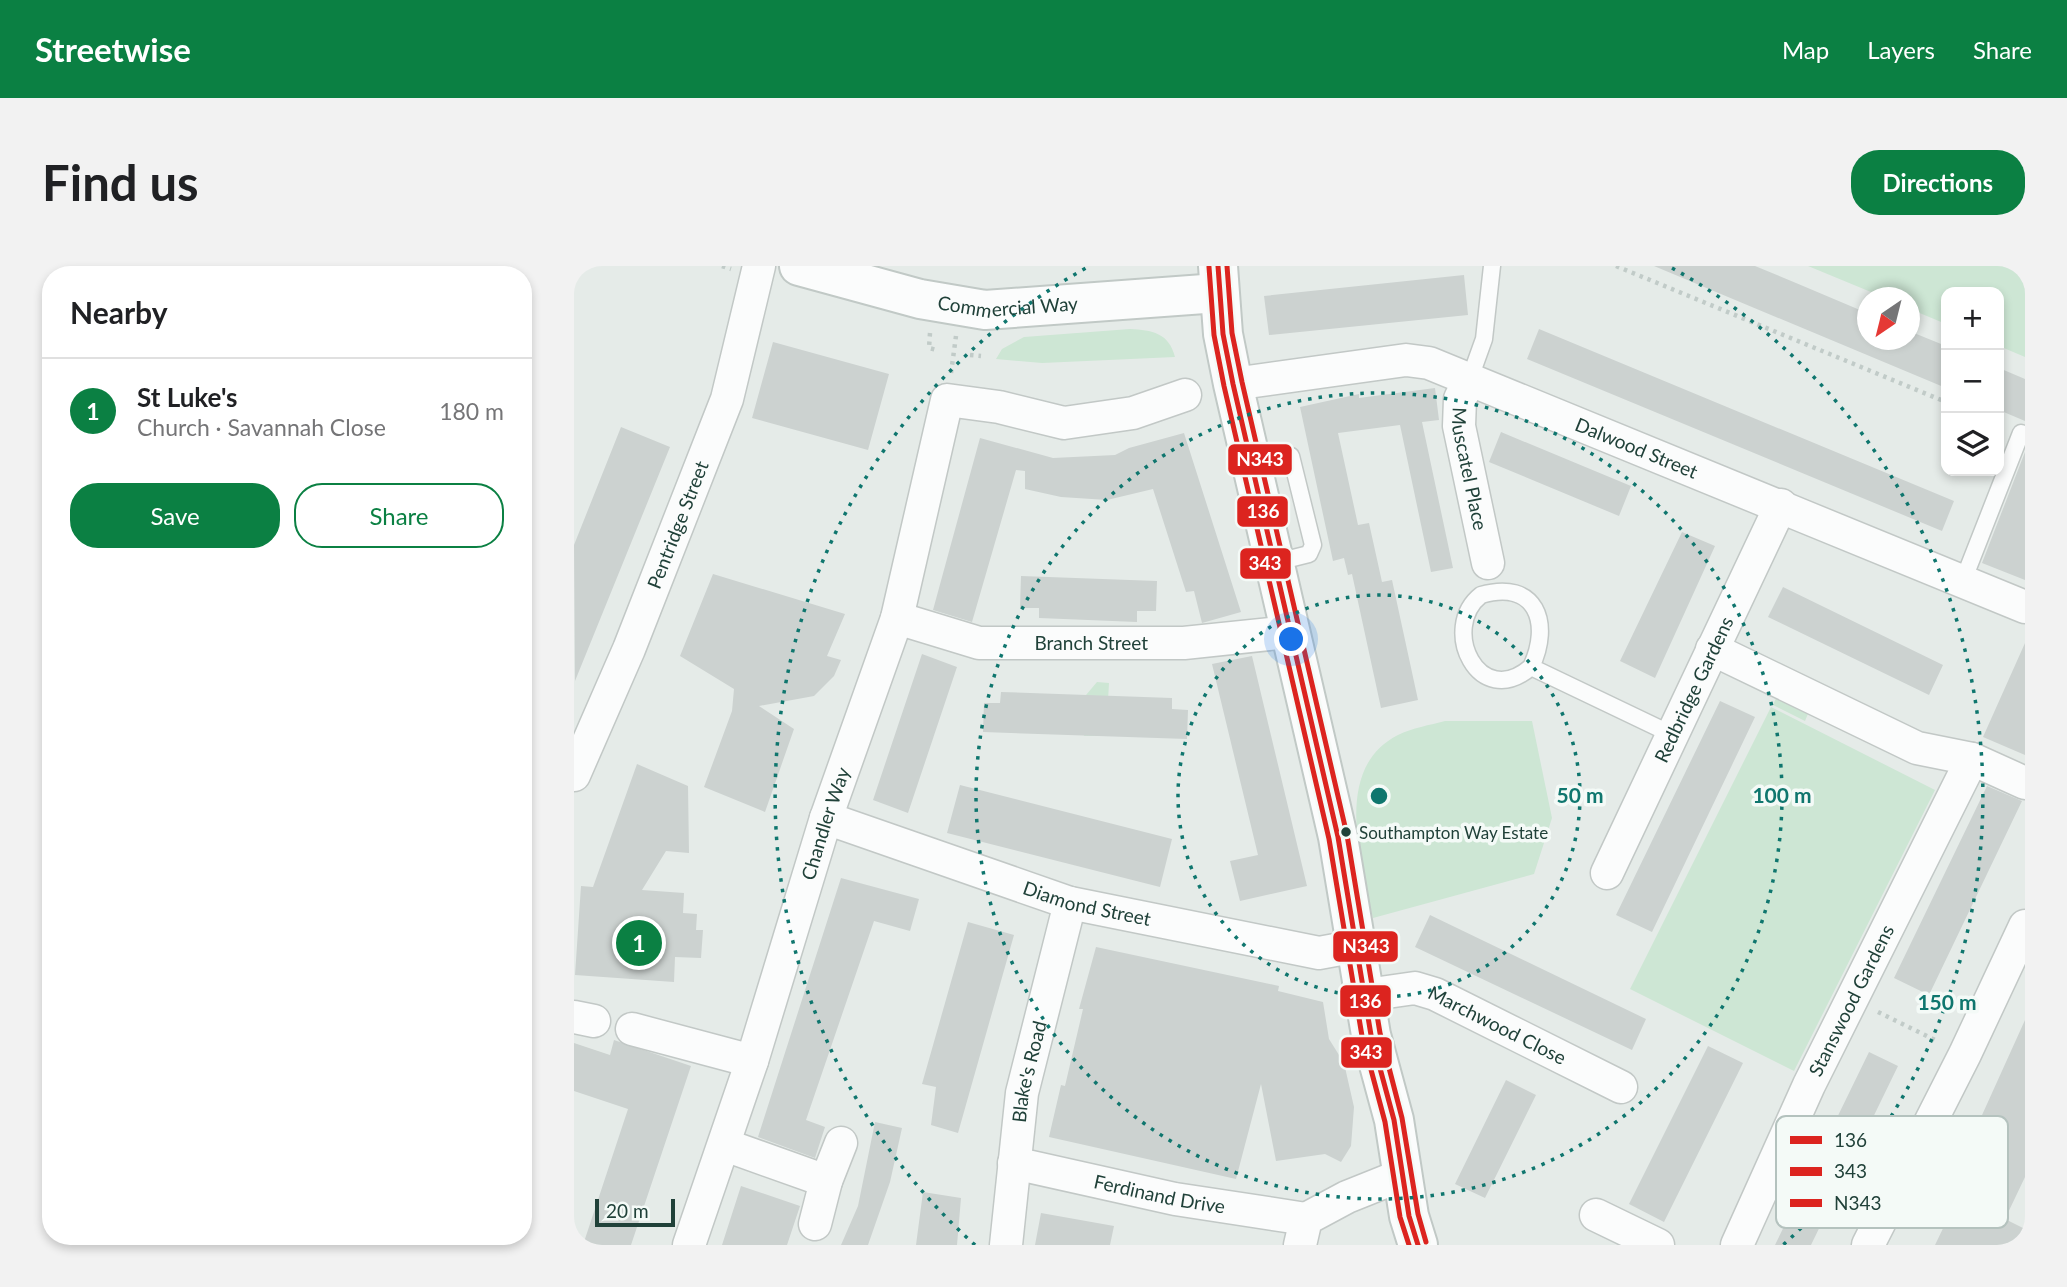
<!DOCTYPE html>
<html lang="en">
<head>
<meta charset="utf-8">
<style>
  :root { --surface:#fff; --page:#f2f2f2; --text:#202124; --muted:#757577; --line:#e0e0e0; --accent:#0b8043 }
  body { margin:0; font-family:Lato,sans-serif; background:var(--page); color:var(--text) }
  .controls { position:absolute; right:21px; top:21px; display:grid; overflow:hidden; border-radius:14px; box-shadow:0 4px 10px #0003 }
  .controls button { width:63px; height:63px; display:grid; place-items:center; padding:0; border:0; border-bottom:2px solid var(--line); background:var(--surface); color:var(--text); font:35px sans-serif }
  .compass { position:absolute; left:1283px; top:21px; width:63px; height:63px; border-radius:50%; background:var(--surface); box-shadow:0 4px 10px #0003; rotate:215deg }
  .scale { position:absolute; left:21px; bottom:18px; width:80px; box-sizing:border-box; padding-left:7px; border:4px solid #204139; border-top:0; font-size:19px; line-height:24px; white-space:nowrap; color:#204139; -webkit-text-stroke:5px #f4faf7; paint-order:stroke }
  .you { position:absolute; left:718px; top:374px; width:24px; height:24px; margin:-18px; border:5px solid #fff; border-radius:50%; background:#1a73e8; box-shadow:0 0 0 10px #1a73e833 }
  .badge { display:grid; place-items:center; width:46px; height:46px; border-radius:50%; background:var(--accent); color:#fff; font-size:23px; font-weight:700 }
  .pin { position:absolute; translate:-50% -50%; border:4px solid #fff; box-shadow:0 2px 7px #0006 }
  .list { margin:0; padding:0; list-style:none }
  h2 { display:flex; justify-content:space-between; align-items:center; height:91px; margin:0; padding:0 28px; font-size:30px }
  h2 small { font-size:23px; font-weight:400; color:var(--muted) }
  .list li { display:grid; grid-template-columns:46px 1fr auto; gap:21px; align-items:center; box-sizing:border-box; height:105px; padding:0 28px; border-top:2px solid var(--line) }
  .list b { display:block; font-size:26px; white-space:nowrap }
  .list p { margin:0; font-size:23px; white-space:nowrap; color:var(--muted) }
  .list em { font-size:23px; font-style:normal; color:var(--muted) }
  .actions { display:flex; gap:14px; padding:21px 28px }
  .actions a { flex:1; padding:16px 0; border:2px solid var(--accent); border-radius:28px; text-align:center; font-size:24px; color:var(--accent) }
  .actions .main { background:var(--accent); color:#fff }
  .icon { flex:none; width:38px; height:38px; fill:none; stroke:currentColor; stroke-width:2; stroke-linecap:round; stroke-linejoin:round }
  .map { position:relative; flex:none; width:1451px; height:979px; overflow:hidden; border-radius:28px }
  header { display:flex; align-items:center; gap:42px; box-sizing:border-box; height:98px; padding:0 35px; background:var(--accent); color:#fff }
  header strong { font-size:33px }
  nav { display:flex; gap:38px; margin-inline-start:auto; font-size:24px }
  .intro { display:flex; align-items:center; justify-content:space-between; box-sizing:border-box; height:168px; padding:0 42px }
  h1 { margin:0; font-size:49px }
  .button { padding:18px 32px; border-radius:28px; background:var(--accent); color:#fff; font-size:24px; font-weight:700 }
  main { display:flex; gap:42px; padding:0 42px }
  aside { flex:1; background:var(--surface); border-radius:28px; box-shadow:0 4px 10px #0003 }
  .map>svg:first-child { display:block }
  .green { fill:#cde6d4 }
  .building { fill:#ccd2d0 }
  .lines { fill:none; stroke-linecap:round; stroke-linejoin:round }
  .lane-casing { stroke:#c2c8c6; stroke-width:19 }
  .street-casing { stroke:#c2c8c6; stroke-width:35 }
  .secondary-casing { stroke:#c1c9c6; stroke-width:42 }
  .path { stroke:#c1cbc8; stroke-width:4.5; stroke-dasharray:3.5 5; stroke-linecap:butt }
  .lane { stroke:#fbfcfc; stroke-width:16 }
  .street { stroke:#fbfcfc; stroke-width:32 }
  .secondary { stroke:#fbfcfc; stroke-width:38 }
  .bus-1-casing { stroke:#f4faf7; stroke-width:10 }
  .bus-2-casing { stroke:#f4faf7; stroke-width:10 }
  .bus-3-casing { stroke:#f4faf7; stroke-width:10 }
  .bus-1 { stroke:#dc241f; stroke-width:5 }
  .bus-2 { stroke:#dc241f; stroke-width:5 }
  .bus-3 { stroke:#dc241f; stroke-width:5 }
  .ring { fill:none; stroke:#0f766e; stroke-width:3.5; stroke-dasharray:3.5 7 }
  .bus-dot { fill:#204139; stroke:#f4faf7; stroke-width:2.5 }
  .labels { text-anchor:middle; stroke-width:7; stroke-linejoin:round; paint-order:stroke }
  .bus-label { font-size:17px; fill:#204139; stroke:#f4faf7; text-anchor:start }
  .street-label { font-size:19px; fill:#204139; stroke:#f4faf7 }
  .key { fill:#f4faf7; stroke:#b4c2be; stroke-width:2 }
  .key-label { font-size:19px; fill:#204139 }
  .centre { fill:#0f766e; stroke:#f4faf7; stroke-width:3.5 }
  .ring-label { font-size:21px; text-anchor:middle; font-weight:bold; fill:#0f766e; stroke:#f4faf7; stroke-width:7; stroke-linejoin:round; paint-order:stroke }
  .line-badge { stroke:#f4faf7; stroke-width:2.5 }
  .badge-label { font-size:19px; text-anchor:middle; font-weight:bold; fill:#fff }
</style>
</head>
<body>
<header>
<strong>Streetwise</strong>
<nav><a>Map</a><a>Layers</a><a>Share</a></nav>
</header>
<div class="intro"><h1>Find us</h1><a class="button">Directions</a></div>
<main>
<aside>
<h2>Nearby<small></small></h2>
<ul class="list">
<li><span class="badge">1</span><div><b>St Luke's</b><p>Church · Savannah Close</p></div><em>180 m</em></li>
</ul>
<div class="actions"><a class="main">Save</a><a>Share</a></div>
</aside>
<div class="map">
<svg width="1451" height="979" viewBox="0 0 1451 979">
  <rect width="100%" height="100%" fill="#e5ebe8"/>
  <path class="green" d="M1234 0H1451V91L1425 80V26H1372V58L1336 43V32L1309 31Z
    M556 63C578 64 595 67 601 91L468 97 422 93 428 83 450 71Z
    M523 416 535 417 532 470H510L512 429Z
    M1206 423 1238 438 1231 455 1199 439Z
    M1197 441 1361 524 1220 805 1056 723Z
    M871 455H958L978 552 960 608 799 652C787 596 758 502 824 469 838 462 856 459 871 455Z"/>
  <path class="building" d="M1080 0H1181L1222 17 1293 47V74H1335V65L1372 80V122Z
    M890 9 894 49 695 69 690 30Z
    M965 63 1380 235 1368 265 953 93Z
    M199 76 315 108 294 184 178 152Z
    M1425 102 1451 113V155L1425 144Z
    M861 122 865 154 848 156 879 302 857 306 826 159 764 167 784 259 795 257 808 316 818 314 844 434 807 442 778 308 774 309 770 292 759 295 726 141 785 128V132Z
    M47 161 96 181 1 415 0 279Z
    M927 166 1057 220 1045 250 915 196Z
    M610 167 667 346 628 357 620 325 612 326 579 223 533 234 487 231 451 223V205L442 204 398 356 359 344 406 172 479 192 541 189 555 182Z
    M1451 186V314L1408 297Z
    M1108 266 1141 280 1081 412 1046 395Z
    M139 308 271 348 253 390 267 394 260 410 240 430 185 440 220 463 191 546 130 521 158 445 160 423 106 390Z
    M447 310 583 315 582 345H563V356L465 352V342H446Z
    M1209 321 1369 399 1355 429 1194 351Z
    M1451 377V489L1409 471Z
    M348 388 383 401 334 547 299 534Z
    M678 390 733 620 666 635 656 595 684 589 638 398Z
    M427 426 598 432V443L614 444 613 473 409 466 410 437H426Z
    M1146 435 1181 451 1078 666 1042 649Z
    M63 498 114 520 115 587 92 585 68 624 110 627 109 647 123 648 122 664H129L127 692 101 691 100 716 1 709 7 620 19 621Z
    M386 519 598 573 586 621 373 567Z
    M1413 520 1448 535 1355 729 1320 712Z
    M267 612 345 633 336 665 300 655 232 854 251 861 241 892 184 871Z
    M856 649 1072 753 1058 784 841 681Z
    M394 656 440 669 384 867 357 859 362 821 348 818Z
    M522 681 705 720 704 725 749 736 755 773 770 797 780 841 777 880 767 896 751 888 702 895 687 818 662 913 475 871 487 819 491 820 509 743H505Z
    M1451 754V911L1431 953 1451 963V979H1361L1374 952H1391L1426 881 1399 869Z
    M40 774 117 800 57 979H9L54 843 0 825V777L36 789Z
    M1134 780 1169 797 1090 956 1055 938Z
    M1295 786 1324 800 1237 979H1201Z
    M932 814 962 829 911 932 881 918Z
    M301 856 328 862 316 916 294 979H267L284 940Z
    M167 920 226 940 213 979H148Z
    M349 926 387 932 383 979H342Z
    M467 947 540 960 536 979H461Z"/>
  <g class="lines">
    <g class="lane-casing">
      <path id="lane" d="M896 112 910 73 918 0
        M699 297 735 288 739 279 717 190
        M1389 315 1447 167
        M957 401C978 357 962 313 907 329 865 362 905 446 957 401L1097 468"/>
    </g>
    <g class="street-casing">
      <g id="street">
        <path id="s1" d="M896 112 886 133 885 160 914 297"/>
        <path id="s2" d="M659 118 832 94 855 97 1451 341"/>
        <path id="s3" d="M323 352 405 377H610L715 366"/>
        <path d="M1138 383 1343 482 1398 493 1451 517"/>
        <path id="s4" d="M0 509 55 383 153 133 185 0"/>
        <path id="s5" d="M252 552 496 637 745 687 783 680"/>
        <path id="s6" d="M1033 607 1207 239"/>
        <path id="s7" d="M792 729 841 722 861 728 1047 821"/>
        <path d="M0 751 20 755"/>
        <path d="M58 763 178 795"/>
        <path d="M151 879 252 915"/>
        <path id="s8" d="M440 897 601 933 732 953"/>
        <path d="M1022 949 1084 979"/>
        <path d="M241 958 252 915 267 877"/>
        <path id="s9" d="M115 979 178 795 252 552 323 352 373 134 425 141 490 157 559 147 611 129"/>
        <path id="s10" d="M432 979 448 827 496 637"/>
        <path d="M726 979 732 953 773 931 828 909"/>
        <path id="s11" d="M1163 979 1235 819 1398 493"/>
        <path d="M1294 979 1391 788 1451 660"/>
      </g>
    </g>
    <g class="secondary-casing">
      <g id="secondary">
        <path id="s12" d="M225 0 346 33 411 44 644 27"/>
        <path d="M644 0 649 68 659 118 764 571 797 769 820 854 835 950 844 979"/>
      </g>
    </g>
    <path class="path" d="M148 0 157 3
      M1042 0 1372 136
      M356 67 355 82 363 84
      M396 89 407 90
      M377 107 382 70
      M1304 746 1365 776"/>
    <use href="#lane" class="lane"/>
    <use href="#street" class="street"/>
    <use href="#secondary" class="secondary"/>
    <g class="bus-1-casing">
      <path id="bus-1" d="M644 0 649 68 659 118 764 571 797 769 820 854 835 950 844 979"/>
    </g>
    <g class="bus-2-casing">
      <path id="bus-2" d="M635 1 640 69 650 120 755 573 788 770 811 856 826 951 835 979"/>
    </g>
    <g class="bus-3-casing">
      <path id="bus-3" d="M653 0 658 67 668 116 773 569 806 767 828 852 844 948 852 976"/>
    </g>
    <use href="#bus-1" class="bus-1"/>
    <use href="#bus-2" class="bus-2"/>
    <use href="#bus-3" class="bus-3"/>
  </g>
  <g class="ring">
    <circle cx="805" cy="530" r="201"/>
    <circle cx="805" cy="530" r="403"/>
    <path d="M401 979A604 604 0 0 1 512 2M1098 2A604 604 0 0 1 1209 979"/>
  </g>
  <circle class="bus-dot" cx="772" cy="566" r="6"/>
  <g class="labels">
    <g class="bus-label">
      <text x="785" y="573">Southampton Way Estate</text>
    </g>
    <g class="street-label">
      <text dy="7" stroke="none"><textPath href="#s12" startOffset="214">Commercial Way</textPath></text>
      <text dy="7" stroke="none"><textPath href="#s2" startOffset="422">Dalwood Street</textPath></text>
      <text dy="7" stroke="none"><textPath href="#s1" startOffset="94">Muscatel Place</textPath></text>
      <text dy="7" stroke="none"><textPath href="#s4" startOffset="271">Pentridge Street</textPath></text>
      <text dy="7" stroke="none"><textPath href="#s3" startOffset="198">Branch Street</textPath></text>
      <text dy="7" stroke="none"><textPath href="#s6" startOffset="203">Redbridge Gardens</textPath></text>
      <text dy="7" stroke="none"><textPath href="#s9" startOffset="443">Chandler Way</textPath></text>
      <text dy="7" stroke="none"><textPath href="#s5" startOffset="275">Diamond Street</textPath></text>
      <text dy="7" stroke="none"><textPath href="#s11" startOffset="270">Stanswood Gardens</textPath></text>
      <text dy="7" stroke="none"><textPath href="#s7" startOffset="140">Marchwood Close</textPath></text>
      <text dy="7" stroke="none"><textPath href="#s10" startOffset="175">Blake's Road</textPath></text>
      <text dy="7" stroke="none"><textPath href="#s8" startOffset="149">Ferdinand Drive</textPath></text>
    </g>
  </g>
  <rect x="1202" y="850" width="232" height="112" rx="10" class="key"/>
  <rect x="1216" y="870" width="32" height="8" fill="#dc241f"/>
  <rect x="1216" y="901" width="32" height="9" fill="#dc241f"/>
  <rect x="1216" y="933" width="32" height="8" fill="#dc241f"/>
  <g class="key-label">
    <text x="1260" y="881">136</text>
    <text x="1260" y="912">343</text>
    <text x="1260" y="944">N343</text>
  </g>
  <circle cx="805" cy="530" r="10" class="centre"/>
  <g class="ring-label">
    <text x="1006" y="537">50 m</text>
    <text x="1208" y="537">100 m</text>
    <text x="1373" y="744">150 m</text>
  </g>
  <g class="line-badge">
    <rect x="653" y="177" width="66" height="33" rx="7" fill="#dc241f"/>
    <rect x="662" y="229" width="53" height="33" rx="7" fill="#dc241f"/>
    <rect x="665" y="281" width="53" height="33" rx="7" fill="#dc241f"/>
    <rect x="758" y="664" width="67" height="33" rx="7" fill="#dc241f"/>
    <rect x="765" y="718" width="53" height="34" rx="7" fill="#dc241f"/>
    <rect x="766" y="770" width="53" height="33" rx="7" fill="#dc241f"/>
  </g>
  <g class="badge-label">
    <text x="686" y="200">N343</text>
    <text x="689" y="252">136</text>
    <text x="691" y="304">343</text>
    <text x="792" y="687">N343</text>
    <text x="791" y="742">136</text>
    <text x="792" y="793">343</text>
  </g>
</svg>
<div class="controls">
<button>+</button>
<button>−</button>
<button><svg class="icon" aria-label="layers" viewBox="0 0 24 24"><path d="M12 4l9 5-9 5-9-5zM3 14l9 5 9-5"/></svg></button>
</div>
<svg class="compass" viewBox="-18 -18 36 36"><path d="M0-13l5 13h-10z" fill="#e53935"/><path d="M0 13l5-13h-10z" fill="#757577"/></svg>
<div class="scale">20 m</div>
<div class="you"></div>
<div class="pin badge" style="left:65px;top:677px">1</div>
</div>
</main>
</body>
</html>
